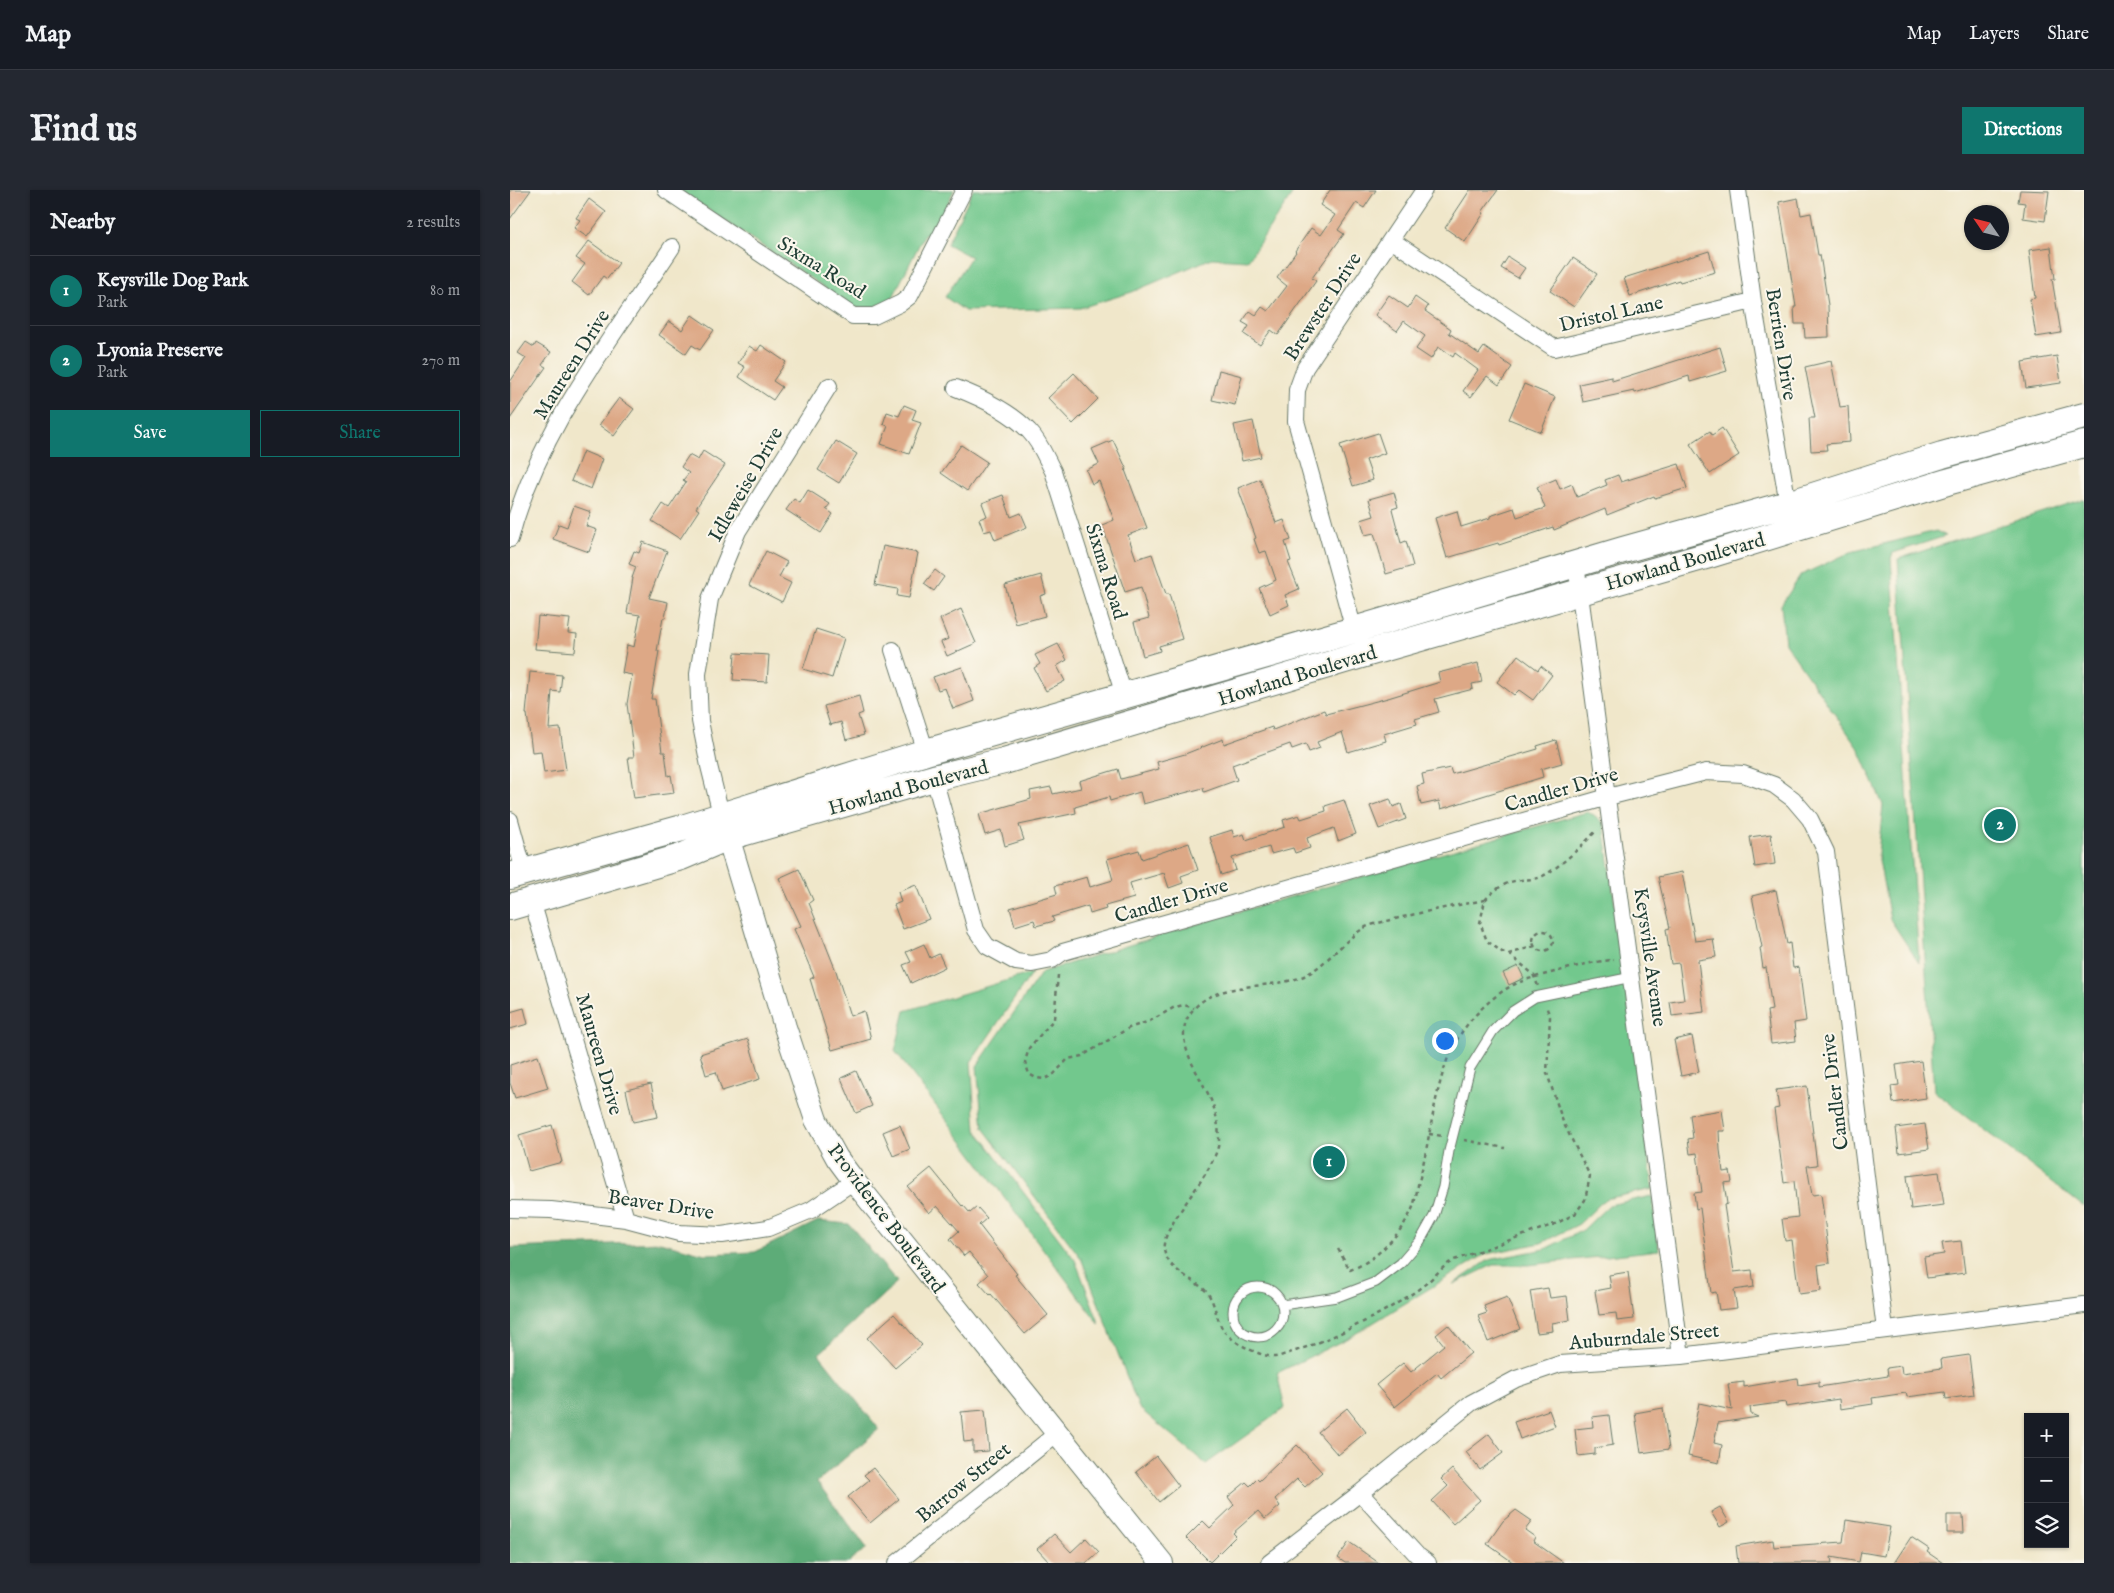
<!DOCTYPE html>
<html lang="en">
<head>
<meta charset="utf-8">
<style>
  :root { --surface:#171b24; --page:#242831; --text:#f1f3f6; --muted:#9ea1a6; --line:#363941; --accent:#0f766e }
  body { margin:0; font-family:"IM FELL English",serif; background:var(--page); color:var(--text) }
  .controls { position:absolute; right:15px; bottom:15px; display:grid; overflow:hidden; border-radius:0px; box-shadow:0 1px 4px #0004 }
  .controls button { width:45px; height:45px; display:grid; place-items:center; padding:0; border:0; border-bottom:1px solid var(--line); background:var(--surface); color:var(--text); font:25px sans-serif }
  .compass { position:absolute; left:1454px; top:15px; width:45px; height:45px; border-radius:50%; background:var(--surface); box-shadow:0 1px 4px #0004; rotate:305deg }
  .you { position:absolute; left:934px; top:850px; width:18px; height:18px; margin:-12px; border:4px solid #fff; border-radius:50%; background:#1a73e8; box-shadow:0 0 0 8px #1a73e833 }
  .badge { display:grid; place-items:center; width:32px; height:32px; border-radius:50%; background:var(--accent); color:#fff; font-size:16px; font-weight:700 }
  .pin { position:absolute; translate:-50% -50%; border:2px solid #fff; box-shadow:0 1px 5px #0006 }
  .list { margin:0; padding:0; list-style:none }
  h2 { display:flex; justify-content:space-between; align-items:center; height:65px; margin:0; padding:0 20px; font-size:21px }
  h2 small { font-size:16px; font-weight:400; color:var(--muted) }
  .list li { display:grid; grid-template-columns:32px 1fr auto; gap:15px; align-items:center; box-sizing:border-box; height:70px; padding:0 20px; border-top:1px solid var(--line) }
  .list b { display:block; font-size:19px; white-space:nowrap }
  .list p { margin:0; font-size:16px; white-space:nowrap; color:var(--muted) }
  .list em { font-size:16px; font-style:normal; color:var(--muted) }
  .actions { display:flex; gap:10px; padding:15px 20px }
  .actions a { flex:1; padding:11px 0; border:1px solid var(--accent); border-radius:0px; text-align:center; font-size:18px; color:var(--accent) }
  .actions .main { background:var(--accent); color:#fff }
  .icon { flex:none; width:28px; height:28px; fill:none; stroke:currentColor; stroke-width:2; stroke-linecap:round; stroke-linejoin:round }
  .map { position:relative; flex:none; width:1574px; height:1373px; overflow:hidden; border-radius:0px }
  header { display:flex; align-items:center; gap:30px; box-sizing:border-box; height:70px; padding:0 25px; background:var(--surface); border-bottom:1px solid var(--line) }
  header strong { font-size:24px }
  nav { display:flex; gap:28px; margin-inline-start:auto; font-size:18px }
  .intro { display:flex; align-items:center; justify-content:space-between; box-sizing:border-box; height:120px; padding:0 30px }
  h1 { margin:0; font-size:35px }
  .button { padding:12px 22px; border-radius:0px; background:var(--accent); color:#fff; font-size:18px; font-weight:700 }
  main { display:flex; gap:30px; padding:0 30px }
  aside { flex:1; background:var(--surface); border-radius:0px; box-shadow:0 1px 4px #0004 }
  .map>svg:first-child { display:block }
  .green { fill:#72c88d; stroke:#488260 }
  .forest { fill:#5dac78; stroke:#3e7456 }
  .building { fill:#dda886 }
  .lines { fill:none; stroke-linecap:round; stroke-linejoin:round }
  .service-casing { stroke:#687868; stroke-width:11 }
  .minor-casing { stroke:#687868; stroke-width:18 }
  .secondary-casing { stroke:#687868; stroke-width:24 }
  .primary-casing { stroke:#687868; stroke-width:28 }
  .path { stroke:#687868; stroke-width:2.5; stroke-dasharray:4 4; stroke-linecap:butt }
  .service { stroke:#fff; stroke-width:9 }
  .minor { stroke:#fff; stroke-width:16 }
  .secondary { stroke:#fff; stroke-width:22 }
  .primary { stroke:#fff; stroke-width:26 }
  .labels { text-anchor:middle; stroke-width:4; stroke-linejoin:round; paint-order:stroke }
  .street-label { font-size:20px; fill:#1f3d34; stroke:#fbf7ec }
</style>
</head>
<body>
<header>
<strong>Map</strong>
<nav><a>Map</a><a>Layers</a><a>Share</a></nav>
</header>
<div class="intro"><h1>Find us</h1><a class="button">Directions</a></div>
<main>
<aside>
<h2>Nearby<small>2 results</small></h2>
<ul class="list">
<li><span class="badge">1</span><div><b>Keysville Dog Park</b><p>Park</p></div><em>80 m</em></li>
<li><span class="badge">2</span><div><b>Lyonia Preserve</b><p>Park</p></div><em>270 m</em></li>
</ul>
<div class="actions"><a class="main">Save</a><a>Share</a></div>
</aside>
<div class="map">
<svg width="1574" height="1373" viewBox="0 0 1574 1373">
  <rect width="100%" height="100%" fill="#fbf7ec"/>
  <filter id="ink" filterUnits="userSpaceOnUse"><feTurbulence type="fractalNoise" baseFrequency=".02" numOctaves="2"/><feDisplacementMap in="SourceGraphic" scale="10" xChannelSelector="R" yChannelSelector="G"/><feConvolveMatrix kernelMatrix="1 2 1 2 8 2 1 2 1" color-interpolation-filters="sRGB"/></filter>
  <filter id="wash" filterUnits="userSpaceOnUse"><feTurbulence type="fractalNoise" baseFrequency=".0096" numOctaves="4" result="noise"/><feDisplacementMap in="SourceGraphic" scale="20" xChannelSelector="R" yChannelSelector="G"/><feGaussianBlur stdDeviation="1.12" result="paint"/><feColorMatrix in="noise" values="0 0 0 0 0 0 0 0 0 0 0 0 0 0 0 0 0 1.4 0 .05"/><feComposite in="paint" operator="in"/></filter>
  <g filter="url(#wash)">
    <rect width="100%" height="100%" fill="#f0e7ca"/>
    <path class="green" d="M169 0H444L422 46 415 43 382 109 362 118H345Z
      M463 0H785L738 70 702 68 622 102 570 118 455 121 435 107 461 67 437 54Z
      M1573 309 1574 310V1017L1424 901 1388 369Z
      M1426 341 1436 346 1383 363 1381 368 1409 773 1380 729 1368 664 1373 615 1349 559 1275 453 1271 415 1291 385 1341 362Z
      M1077 622 1084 625 1094 634 1143 999 1095 1009 1069 1034 1031 1053 976 1064 840 1147 767 1183 775 1218 696 1274 629 1218 571 1068 473 938 467 876 532 782 700 730Z
      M522 783 461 872 466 940 565 1070 590 1135 385 861 395 821Z
      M1142 1006 1149 1060 1019 1075H983L943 1094 979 1070 1035 1059 1073 1040 1099 1015Z"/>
    <path class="forest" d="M308 1031 339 1034 387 1092 309 1164 369 1239 307 1292 357 1358 338 1373H0V1058L150 1052 195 1064 245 1062Z"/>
    <g id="blocks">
      <path class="building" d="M0 0H21L0 29Z
        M820 0H866L854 18 846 13 828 40 834 44 802 88 806 91 768 145 761 140 750 155 734 144 739 136 732 132 740 121 746 125 752 117 758 121 777 96 767 88 786 62 785 61 801 38 811 45 825 25 810 15Z
        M960 0H988L972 22 974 23 955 52 935 38Z
        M1510 0 1539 1 1535 31 1513 28 1515 13 1508 12Z
        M1288 8 1291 25 1301 23 1308 65H1310L1318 115 1319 147 1295 148 1294 134H1285L1284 117H1286L1269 12Z
        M79 9 96 22 77 47 64 38 70 30 66 28Z
        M79 51 109 73 97 89 93 86 79 105 62 92 75 74 66 68Z
        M1541 57 1545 89H1542L1551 143 1526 147 1520 109 1525 108 1519 60Z
        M1199 61 1205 82 1170 92 1169 90 1120 106 1114 88Z
        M998 67 1015 78 1008 88 991 78Z
        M1063 68 1087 84 1064 117 1040 101Z
        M879 105 898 118 905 107 918 116 915 121 941 139 939 143 969 164 974 157 1002 177 989 195 977 186 961 207 953 201 968 180 945 163 943 167 928 157 921 169 906 159 915 146 894 131 887 141 865 125Z
        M182 125 204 140 190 160 182 155 176 164 149 145 159 131 172 140Z
        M16 152 24 157 26 153 41 162 32 175 36 177 0 229V192L16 168 8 163Z
        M251 155 276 172 263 191 272 197 263 210 229 187 235 177 228 173 239 156 247 161Z
        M1210 157 1217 181 1180 192 1179 186 1125 203 1124 201 1073 212 1069 194 1102 187V191Z
        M1547 166 1551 193 1516 198 1512 172Z
        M1321 171 1330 217 1338 216 1340 252 1316 254 1317 260 1301 261 1299 228H1305L1295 177Z
        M709 180 732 186 725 215 702 210Z
        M564 183 588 209 563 234 538 208Z
        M1014 194 1045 207 1031 242 999 229Z
        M109 208 124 219 104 246 89 235Z
        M394 215 406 220 402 230 411 233 399 264 371 254 378 236 373 234 377 222 389 226Z
        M743 231 751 267 732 271 724 235Z
        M1212 238 1229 265 1200 284 1180 254 1200 241 1202 245Z
        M868 243 875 263 856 270 863 290 843 296 830 255Z
        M603 250 617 280H615L637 338 618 345 626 369 642 364 656 404H659L672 449 649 456 650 461 633 466 624 432 639 428 631 397 615 402 592 335 604 330 589 291 582 294 576 280 589 274 582 259Z
        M326 251 347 264 329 293 308 280Z
        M451 255 477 272 457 301 431 283Z
        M73 261 92 269 81 299 61 291Z
        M193 261 215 275 186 318 189 320 170 349 142 331 153 314 159 318 176 292 173 290 179 283 171 277 179 265 188 270Z
        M1169 274 1177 298 1145 308 1144 306 1097 325 1095 319 1044 340 1043 337 989 355 988 353 937 368 925 328 947 321 951 337 980 328V326L1004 318 1007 327 1035 318 1027 297 1046 289 1050 299 1062 294 1067 307 1097 295 1095 290 1108 285 1111 292Z
        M750 289 766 333 774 330 781 350 775 352 781 371 778 372 789 399 775 405 779 415 760 424 749 398 766 390 756 361 749 363 744 349 746 348 728 298Z
        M298 300 320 314 316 319 323 324 311 343 276 320 284 309 290 313Z
        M884 302 888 317 882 319 891 353 896 351 903 376 876 384 864 343 855 345 851 330 864 326 859 309Z
        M493 305 501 327 511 323 517 337 485 350 481 340 474 342 469 329 477 326 472 313Z
        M64 316 81 322 76 336 87 340 79 362 43 349 49 334 57 337Z
        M133 352 157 361 139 408 158 412 155 428H153L147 461H149L141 509H145L152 562H155L158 586 161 585 164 603 124 608 118 567H124L117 514 122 485 112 483 117 455 124 457 130 425 117 423 123 388H122L126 377 119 374 124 361 129 363Z
        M373 356 408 363 399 408 387 406 388 399 365 395Z
        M256 361 277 372 269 387 281 393 272 412 239 395Z
        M425 380 434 387 424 401 414 394Z
        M531 385 536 404 530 406 535 426 506 434 495 395Z
        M451 419 466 453 437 466 431 452 438 449 430 429Z
        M28 426 60 429 58 443 67 444 65 462 25 459Z
        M306 439 334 448 322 488 293 479Z
        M548 454 557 470 547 476 555 491 536 501 524 478 530 474 525 465Z
        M225 463 259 465 257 492 223 490Z
        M1008 465 1028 480 1031 476 1042 485 1023 510 1009 500 1004 505 987 492Z
        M968 473 972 492 962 494 963 499 925 509 929 522 905 529 907 534 874 544 876 551 838 562 832 542 807 552 810 558 799 562 796 554 782 559 780 554 722 575 727 590 694 602 693 598 633 614 630 602 600 611 599 607 565 617 566 623 509 635 514 650 495 656 491 640 475 645 469 624 521 609 520 601 541 597 543 604 571 598 569 591 608 579 611 589 649 579 647 572 675 564 713 549 714 554 762 537 763 540 814 520 816 524 878 508 930 492 928 483Z
        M452 477 464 511 443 519 435 498 428 500 423 487Z
        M20 482 52 485 50 502 42 501 39 539 50 538 56 580 34 583 31 561 22 562 17 524H16Z
        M349 506 353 523 348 525 354 545 336 550 331 532 320 535 314 516Z
        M1046 550 1052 573 1031 579 1033 587 931 619 929 611 911 615 907 596 914 594 912 584 940 578 942 584 1028 559 1027 556Z
        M880 609 883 617 891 614 896 629 869 639 860 616Z
        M834 610 846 644 828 651 824 638 797 648 800 658 785 663 783 658 761 664 759 657 722 668 726 680 711 685 700 647 722 640 724 647 734 644 736 650 775 637 773 630 789 625 791 629 816 621 815 616Z
        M1261 644 1265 674 1245 677 1240 647Z
        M679 653 688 680 671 686 673 693 659 698 654 683 620 693 624 708 595 716 596 719 580 724 578 716 542 727 544 731 526 736 524 730 505 736 500 718 547 704 545 696 577 687 580 697 603 690 597 669 629 660 632 669Z
        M289 679 303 710 299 713 326 781 340 826 354 821 361 849 322 860 300 789 304 787 284 739 291 736 269 688Z
        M1172 682 1185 751 1203 749 1206 767 1188 770 1194 822 1162 826 1160 812 1174 810 1169 773 1161 774 1156 739 1160 738 1148 687Z
        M406 695 419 729 393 739 384 715 391 712 388 702Z
        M1266 700 1277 754 1280 753 1283 778 1289 777 1296 831 1284 833 1286 851 1261 854 1257 821 1262 820 1256 777 1253 778 1250 758 1252 757 1242 706Z
        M414 754 420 768 429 764 435 777 401 793 393 775 401 772 396 762Z
        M1008 776 1014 788 999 795 993 783Z
        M14 818 18 834 0 839V822Z
        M1182 846 1189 882 1171 886 1164 850Z
        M238 849 250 889 212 901 206 882 196 885 190 864Z
        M28 866 38 898 5 908 0 893V875Z
        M1411 871 1416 908 1383 913 1381 896 1389 895 1386 875Z
        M346 881 362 916 346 923 331 888Z
        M141 894 148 927 123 932 116 900Z
        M1297 896 1307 975 1297 976 1302 1005 1311 1004 1320 1073 1308 1075 1311 1101 1289 1104 1282 1050 1275 1051 1272 1029 1288 1027 1284 991 1274 993 1264 919 1269 918 1266 900Z
        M1212 920 1215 941H1209L1210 960 1213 982 1220 981 1222 992 1214 993 1217 1014 1214 1015 1224 1082 1242 1080 1244 1097 1224 1100 1227 1118 1209 1120 1206 1102 1201 1103 1190 1018 1186 1019 1184 1003 1192 1002 1187 963 1180 964 1178 949 1183 948 1180 925Z
        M1415 934 1419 959 1389 963 1386 938Z
        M42 935 52 972 19 981 9 945Z
        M390 935 400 959 383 966 373 942Z
        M421 978 452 1016 453 1015 460 1023 467 1017 477 1028 469 1035 507 1084 505 1085 538 1125 515 1144 481 1104 480 1105 469 1093 478 1085 459 1062 454 1066 440 1049 449 1041 427 1016 419 1023 398 997Z
        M1429 982 1434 1015 1401 1019 1397 986Z
        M1451 1051 1455 1083 1417 1088 1414 1067 1434 1064 1432 1053Z
        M1118 1082 1124 1129 1107 1131 1106 1123 1089 1125 1085 1101 1101 1098 1099 1085Z
        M1038 1098 1040 1108 1057 1106 1060 1130 1042 1133 1043 1141 1027 1143 1020 1101Z
        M997 1107 1010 1139 978 1152 968 1126 977 1123 974 1116Z
        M384 1124 412 1155 385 1178 357 1148Z
        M938 1135 961 1163 931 1188 927 1183 885 1217 866 1195 893 1173 901 1182 934 1155 926 1145Z
        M1459 1165 1464 1205 1436 1209 1435 1202 1397 1207 1396 1203 1362 1208 1363 1214 1330 1219 1329 1209 1276 1217 1275 1212 1240 1217 1241 1224 1248 1227 1208 1233 1204 1253 1212 1255 1209 1273 1178 1266 1189 1213 1222 1220 1218 1194 1234 1192V1197L1287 1188 1288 1195 1309 1192V1197L1378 1186 1377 1178 1391 1176 1392 1184 1432 1178 1431 1169Z
        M837 1218 856 1242 828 1265 808 1242Z
        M1153 1218 1159 1259 1131 1263 1125 1223Z
        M475 1220 479 1261 463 1262V1251L454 1252 451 1222Z
        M1039 1220 1045 1236 1010 1249 1004 1232Z
        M1099 1225 1103 1255 1085 1258V1264L1068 1266 1065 1239 1083 1237 1082 1227Z
        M979 1244 993 1263 970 1280 956 1262Z
        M787 1255 812 1282 795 1297 787 1289 765 1309 770 1316 755 1329 748 1321 723 1343 726 1346 700 1372 676 1348 693 1331 700 1338 724 1315 718 1307 736 1292 740 1296 747 1289 749 1291Z
        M646 1266 669 1296 649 1312 626 1282Z
        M363 1278 389 1309 360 1333 338 1307 359 1290 354 1285Z
        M942 1279 970 1310 943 1334 922 1311 938 1296 931 1289Z
        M1210 1317 1219 1332 1210 1337 1201 1322Z
        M1006 1320 1022 1331 1015 1340 1025 1347 1023 1351 1054 1373H1004L977 1354 993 1331Z
        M1437 1325H1453L1454 1343H1437Z
        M1336 1330 1380 1337 1374 1366 1351 1362 1349 1372 1321 1367 1322 1373H1228L1226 1356 1263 1350 1264 1357 1333 1352Z
        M544 1344 561 1362 576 1348 589 1362 576 1373H540L527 1359Z
        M1401 1347 1419 1359 1417 1362 1433 1373H1384Z
        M839 1352 869 1373H835L828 1368Z"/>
    </g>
  </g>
  <g filter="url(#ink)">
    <use href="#blocks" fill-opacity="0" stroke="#687868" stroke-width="1"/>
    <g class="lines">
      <g class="service-casing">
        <path id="service" d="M723 1122a25 25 0 1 1 50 0a25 25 0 1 1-50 0Z
          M772 1115 827 1107 866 1092 891 1073 910 1051 924 1026 933 997 939 961 960 878 983 841 1003 821 1025 807 1122 787"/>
      </g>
      <g class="minor-casing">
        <path id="minor" d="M156 0 343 126H364L391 113 400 106 454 0
          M1228 0 1243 111 1278 314
          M881 50 1044 158 1243 111
          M446 198C472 208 500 221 519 241 530 252 536 268 543 281L614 505
          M0 349C28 240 101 150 162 57
          M1066 374 1171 1166
          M844 440 786 231 787 200 795 178 914 0
          M383 460 416 562
          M424 588 466 740 477 756 506 772 522 774 542 770 553 762 1098 607 1196 582 1233 584 1264 595 1283 609 1300 629 1316 662 1375 1140
          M211 624 199 576 190 531 188 484 200 409 228 341 319 196
          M0 630 14 681
          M22 711 116 1029
          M0 1019 41 1020 116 1029 169 1043 212 1045 258 1038 301 1020 344 991
          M850 1303 907 1365 918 1373
          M387 1373 546 1244
          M759 1373 850 1303 961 1213 1006 1189 1050 1174 1171 1166 1574 1115"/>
      </g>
      <g class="secondary-casing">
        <path id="secondary" d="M213 630 275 837 306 930 327 968 344 991 652 1373"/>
      </g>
      <g class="primary-casing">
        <path id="primary" d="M0 686 169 639 416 562 844 440 1113 360 1278 314 1432 265 1574 226
          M0 717 171 667 218 647 424 588 494 571 858 463 1199 365 1437 292 1574 254"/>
      </g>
      <path class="path" d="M975 710C984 700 996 691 1011 690 1019 689 1026 690 1033 686 1051 676 1072 656 1086 641
        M1023 751a10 10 0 1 1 20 0a10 10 0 1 1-20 0Z
        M1025 756 999 764 992 762 977 751 970 733 975 710C943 716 912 722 881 730 873 732 861 734 854 738 833 751 815 776 794 786 760 801 707 789 682 821 660 848 689 883 700 908 706 920 709 938 709 950 708 981 649 1037 654 1060 659 1085 692 1090 700 1107 706 1117 707 1133 715 1142 723 1153 752 1167 765 1167 769 1167 775 1164 779 1163 819 1151 887 1118 919 1091 929 1082 932 1077 944 1070L1045 1034 1065 1024 1075 1010 1080 986 1053 932 1037 883 1040 827 1036 816
        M999 764 1023 784 1028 796
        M548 785 544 829 519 858 515 872 519 884 526 888 535 889 544 884 558 869 572 866 619 838 640 831 665 817 674 815 684 818
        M919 944 933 946
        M954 950 995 958
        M828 1059 840 1080C866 1071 893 1042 903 1017 905 1010 907 1002 908 995 920 952 923 906 939 865 948 843 969 818 989 804 1005 791 1025 787 1045 782 1064 777 1084 771 1104 770"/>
      <use href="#service" class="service"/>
      <use href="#minor" class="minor"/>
      <use href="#secondary" class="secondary"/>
      <use href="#primary" class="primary"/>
    </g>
  </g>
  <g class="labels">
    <g class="street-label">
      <text transform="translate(312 77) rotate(32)" y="7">Sixma Road</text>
      <text transform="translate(812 116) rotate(-57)" y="7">Brewster Drive</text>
      <text transform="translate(1101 123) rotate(-13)" y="7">Dristol Lane</text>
      <text transform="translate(1272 154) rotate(81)" y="7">Berrien Drive</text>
      <text transform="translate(61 174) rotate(-58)" y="7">Maureen Drive</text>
      <text transform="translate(235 294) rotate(-60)" y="7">Idleweise Drive</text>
      <text transform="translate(1175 371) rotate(-16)" y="7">Howland Boulevard</text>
      <text transform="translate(597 381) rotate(73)" y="7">Sixma Road</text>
      <text transform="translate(787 485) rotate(-17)" y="7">Howland Boulevard</text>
      <text transform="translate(398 597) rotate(-15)" y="7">Howland Boulevard</text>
      <text transform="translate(1051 599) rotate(-16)" y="7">Candler Drive</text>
      <text transform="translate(661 710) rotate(-16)" y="7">Candler Drive</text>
      <text transform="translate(1141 767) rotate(82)" y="7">Keysville Avenue</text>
      <text transform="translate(90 864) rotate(74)" y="7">Maureen Drive</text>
      <text transform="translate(1324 902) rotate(-97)" y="7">Candler Drive</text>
      <text transform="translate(151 1014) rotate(9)" y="7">Beaver Drive</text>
      <text transform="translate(377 1028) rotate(53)" y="7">Providence Boulevard</text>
      <text transform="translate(1134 1146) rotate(-5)" y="7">Auburndale Street</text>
      <text transform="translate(453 1292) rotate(-39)" y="7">Barrow Street</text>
    </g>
  </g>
</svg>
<div class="controls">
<button>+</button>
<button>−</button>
<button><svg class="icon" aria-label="layers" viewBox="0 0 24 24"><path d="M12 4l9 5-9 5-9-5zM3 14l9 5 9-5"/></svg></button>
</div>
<svg class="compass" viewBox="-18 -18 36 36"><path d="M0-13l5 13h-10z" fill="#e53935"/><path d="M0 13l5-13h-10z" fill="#9ea1a6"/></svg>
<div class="you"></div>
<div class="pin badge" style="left:819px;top:972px">1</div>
<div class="pin badge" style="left:1490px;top:635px">2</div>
</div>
</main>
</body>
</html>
